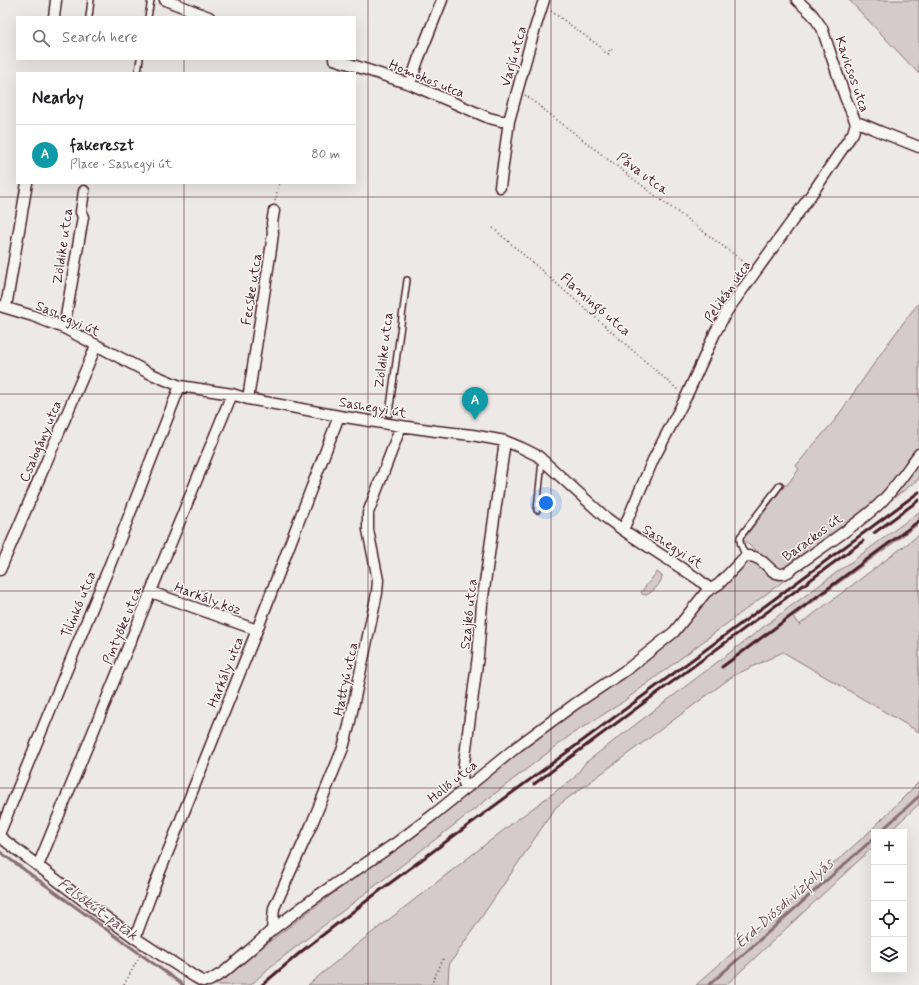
<!DOCTYPE html>
<html lang="en">
<head>
<meta charset="utf-8">
<style>
  :root { --surface:#fff; --page:#f2f2f2; --text:#202124; --muted:#757577; --line:#e0e0e0; --accent:#111827 }
  body { margin:0; font-family:Mynerve,sans-serif; background:var(--page); color:var(--text) }
  .controls { position:absolute; right:12px; bottom:12px; display:grid; overflow:hidden; border-radius:0px; box-shadow:0 4px 16px #0002 }
  .controls button { width:36px; height:36px; display:grid; place-items:center; padding:0; border:0; border-bottom:1px solid var(--line); background:var(--surface); color:var(--text); font:20px sans-serif }
  .you { position:absolute; left:546px; top:503px; width:14px; height:14px; margin:-10px; border:3px solid #fff; border-radius:50%; background:#1a73e8; box-shadow:0 0 0 6px #1a73e833 }
  .badge { display:grid; place-items:center; width:26px; height:26px; border-radius:50%; background:var(--accent); color:#fff; font-size:13px; font-weight:700 }
  .pin { position:absolute; translate:-50% -33px; filter:drop-shadow(0 1px 2px #0008) }
  .pin::after { content:''; position:absolute; top:21px; width:14px; height:12px; background:inherit; clip-path:polygon(0 0,100% 0,50% 100%) }
  .list { margin:0; padding:0; list-style:none }
  h2 { display:flex; justify-content:space-between; align-items:center; height:52px; margin:0; padding:0 16px; font-size:17px }
  h2 small { font-size:13px; font-weight:400; color:var(--muted) }
  .list li { display:grid; grid-template-columns:26px 1fr auto; gap:12px; align-items:center; box-sizing:border-box; height:60px; padding:0 16px; border-top:1px solid var(--line) }
  .list b { display:block; font-size:15px; white-space:nowrap }
  .list p { margin:0; font-size:13px; white-space:nowrap; color:var(--muted) }
  .list em { font-size:13px; font-style:normal; color:var(--muted) }
  .icon { flex:none; width:22px; height:22px; fill:none; stroke:currentColor; stroke-width:2; stroke-linecap:round; stroke-linejoin:round }
  .map { position:relative; flex:none; width:919px; height:985px; overflow:hidden }
  .search { position:absolute; background:var(--surface); box-shadow:0 4px 16px #0002; left:16px; top:16px; width:340px; height:44px; display:flex; align-items:center; gap:10px; box-sizing:border-box; padding:0 14px; border-radius:0px; color:var(--muted); font-size:15px }
  .panel { position:absolute; background:var(--surface); box-shadow:0 4px 16px #0002; left:16px; top:72px; width:340px; height:112px; border-radius:0px }
  .map>svg:first-child { display:block }
  .green { fill:#d4cbca; stroke:#8f757a }
  .lines { fill:none; stroke-linecap:round; stroke-linejoin:round }
  .stream { stroke:#886e73; stroke-width:3 }
  .service-casing { stroke:#4a1f2b; stroke-width:8 }
  .minor-casing { stroke:#4a1f2b; stroke-width:13 }
  .path { stroke:#4a1f2b; stroke-width:1.5; stroke-dasharray:1 3; stroke-linecap:butt }
  .service { stroke:#f6f6f2; stroke-width:5 }
  .minor { stroke:#f6f6f2; stroke-width:10 }
  .rail { stroke:#4a1f2b; stroke-width:3 }
  .grid { fill:none; stroke:#4a1f2b; stroke-width:1; stroke-opacity:0.55 }
  .labels { text-anchor:middle; stroke-width:3; stroke-linejoin:round; paint-order:stroke }
  .street-label { font-size:14px; fill:#4a1f2b; stroke:#f6f6f2 }
  .water-label { font-size:15px; font-style:italic; fill:#6e4d55; stroke:#f6f6f2 }
</style>
</head>
<body>
<div class="map">
<svg width="919" height="985" viewBox="0 0 919 985">
  <rect width="100%" height="100%" fill="#ece9e6"/>
  <filter id="ink" filterUnits="userSpaceOnUse"><feTurbulence type="fractalNoise" baseFrequency=".025" numOctaves="2"/><feDisplacementMap in="SourceGraphic" scale="8" xChannelSelector="R" yChannelSelector="G"/><feConvolveMatrix kernelMatrix="1 2 1 2 8 2 1 2 1" color-interpolation-filters="sRGB"/></filter>
  <g filter="url(#ink)">
    <path class="green" d="M849 0H919V74Z
      M919 303V479L620 704 572 734 270 967 251 985H210L222 978 323 901 419 830 490 771 614 680 629 675 663 642 675 636 709 597 714 590 728 578 755 550 743 540 785 485H787L799 469 796 466 809 450 835 420 884 349 909 315Z
      M919 512V524L793 617 799 625 919 535V732L783 652 733 676 556 807 449 965 448 985H308L360 942 518 819 574 778 585 763 787 609Z
      M657 572 662 576C661 584 653 592 646 595L642 594 641 592Z
      M919 782V804L889 832H874V846L726 985H696L867 834Z"/>
    <g class="lines">
      <path class="stream" d="M880 832 919 796
        M0 852 183 985
        M709 985 874 838"/>
      <g class="service-casing">
        <path id="service" d="M89 17 91 0
          M148 17 151 0
          M138 71 140 59
          M389 414 407 280
          M537 510 542 461
          M746 556C743 550 739 545 740 537L780 485"/>
      </g>
      <g class="minor-casing">
        <path id="minor" d="M165 0 209 17
          M797 0 812 14 822 28 845 97 856 123
          M54 17 56 0
          M334 59 410 84 489 118 501 121H509
          M410 84 418 60 442 0
          M856 123 862 124 881 132 919 147
          M500 187 509 121 531 41 544 0
          M0 306 33 316 64 328 149 373 180 386 232 394 248 399 339 416 401 426 436 431 472 435 505 441 522 448 538 456 605 517 623 530 698 579 710 589
          M6 307 27 183
          M64 328 83 217 81 212 84 191
          M248 399 271 249 273 233 272 223 274 211
          M623 530 653 460 686 397 715 333 727 311 811 195 853 133 856 123
          M0 570 96 346
          M151 592 257 630
          M466 788 462 778 463 771 478 656 482 604 505 441
          M0 832 109 567 180 386
          M0 837 100 913 135 938 195 977 202 981H209L224 972 252 948 272 930 313 899 396 843 433 815 491 768 518 746 575 704 629 668 674 632 706 592 719 584 742 560 746 556C765 555 768 574 781 574 783 574 786 573 788 572 817 550 849 531 876 507 893 492 906 471 919 454
          M38 866 232 394
          M272 930 274 908 311 826 343 748 349 726 377 593 378 580 368 530V513L401 426
          M135 938 153 889 257 630 339 416"/>
      </g>
      <path class="path" d="M551 11 602 48 603 51 608 54 610 52 609 50 610 49 612 50
        M525 95 632 178 748 265
        M275 201 279 183
        M493 228 678 390
        M124 985 141 953
        M431 985 444 957"/>
      <use href="#service" class="service"/>
      <use href="#minor" class="minor"/>
      <path class="rail" d="M874 533 919 500
        M722 667 919 521
        M534 784 863 541
        M262 985 302 951 382 889 919 492"/>
    </g>
  </g>
  <path class="grid" d="M184 0V17M368 0V985M551 0V985M735 0V985M184 59V73M184 183V985M0 197H919M0 394H919M0 591H919M0 788H919"/>
  <g class="labels">
    <g class="street-label">
      <text transform="translate(513 56) rotate(-74)" y="5">Varjú utca</text>
      <text transform="translate(853 74) rotate(71)" y="5">Kavicsos utca</text>
      <text transform="translate(427 78) rotate(22)" y="5">Homokos utca</text>
      <text transform="translate(643 173) rotate(37)" y="5">Páva utca</text>
      <text transform="translate(62 246) rotate(-82)" y="5">Zöldike utca</text>
      <text transform="translate(251 289) rotate(-81)" y="5">Fecske utca</text>
      <text transform="translate(727 291) rotate(-56)" y="5">Pelikán utca</text>
      <text transform="translate(596 304) rotate(41)" y="5">Flamingó utca</text>
      <text transform="translate(68 318) rotate(24)" y="5">Sashegyi út</text>
      <text transform="translate(383 350) rotate(-83)" y="5">Zöldike utca</text>
      <text transform="translate(373 407) rotate(10)" y="5">Sashegyi út</text>
      <text transform="translate(40 441) rotate(-67)" y="5">Csalogány utca</text>
      <text transform="translate(812 537) rotate(-36)" y="5">Barackos út</text>
      <text transform="translate(673 546) rotate(33)" y="5">Sashegyi út</text>
      <text transform="translate(208 598) rotate(20)" y="5">Harkály köz</text>
      <text transform="translate(78 604) rotate(-68)" y="5">Tilinkó utca</text>
      <text transform="translate(468 614) rotate(-84)" y="5">Szajkó utca</text>
      <text transform="translate(122 625) rotate(-68)" y="5">Pintyőke utca</text>
      <text transform="translate(225 672) rotate(-68)" y="5">Harkály utca</text>
      <text transform="translate(345 679) rotate(-78)" y="5">Hattyú utca</text>
      <text transform="translate(452 781) rotate(-39)" y="5">Holló utca</text>
    </g>
    <g class="water-label">
      <text transform="translate(784 903) rotate(-42)" y="5">Érd-Diósdi vízfolyás</text>
      <text transform="translate(98 909) rotate(36)" y="5">Felsőkút-patak</text>
    </g>
  </g>
</svg>
<div class="controls">
<button>+</button>
<button>−</button>
<button><svg class="icon" aria-label="locate" viewBox="0 0 24 24"><circle cx="12" cy="12" r="6"/><path d="M12 2v4M12 18v4M2 12h4M18 12h4"/></svg></button>
<button><svg class="icon" aria-label="layers" viewBox="0 0 24 24"><path d="M12 4l9 5-9 5-9-5zM3 14l9 5 9-5"/></svg></button>
</div>
<div class="you"></div>
<div class="pin badge" style="left:475px;top:420px;background:#0f9aa8">A</div>
<div class="search"><svg class="icon" aria-label="search" viewBox="0 0 24 24"><circle cx="10" cy="10" r="6"/><path d="M15 15l6 6"/></svg>Search here</div>
<section class="panel">
<h2>Nearby<small></small></h2>
<ul class="list">
<li><span class="badge" style="background:#0f9aa8">A</span><div><b>fakereszt</b><p>Place · Sashegyi út</p></div><em>80 m</em></li>
</ul>
</section>
</div>
</body>
</html>
